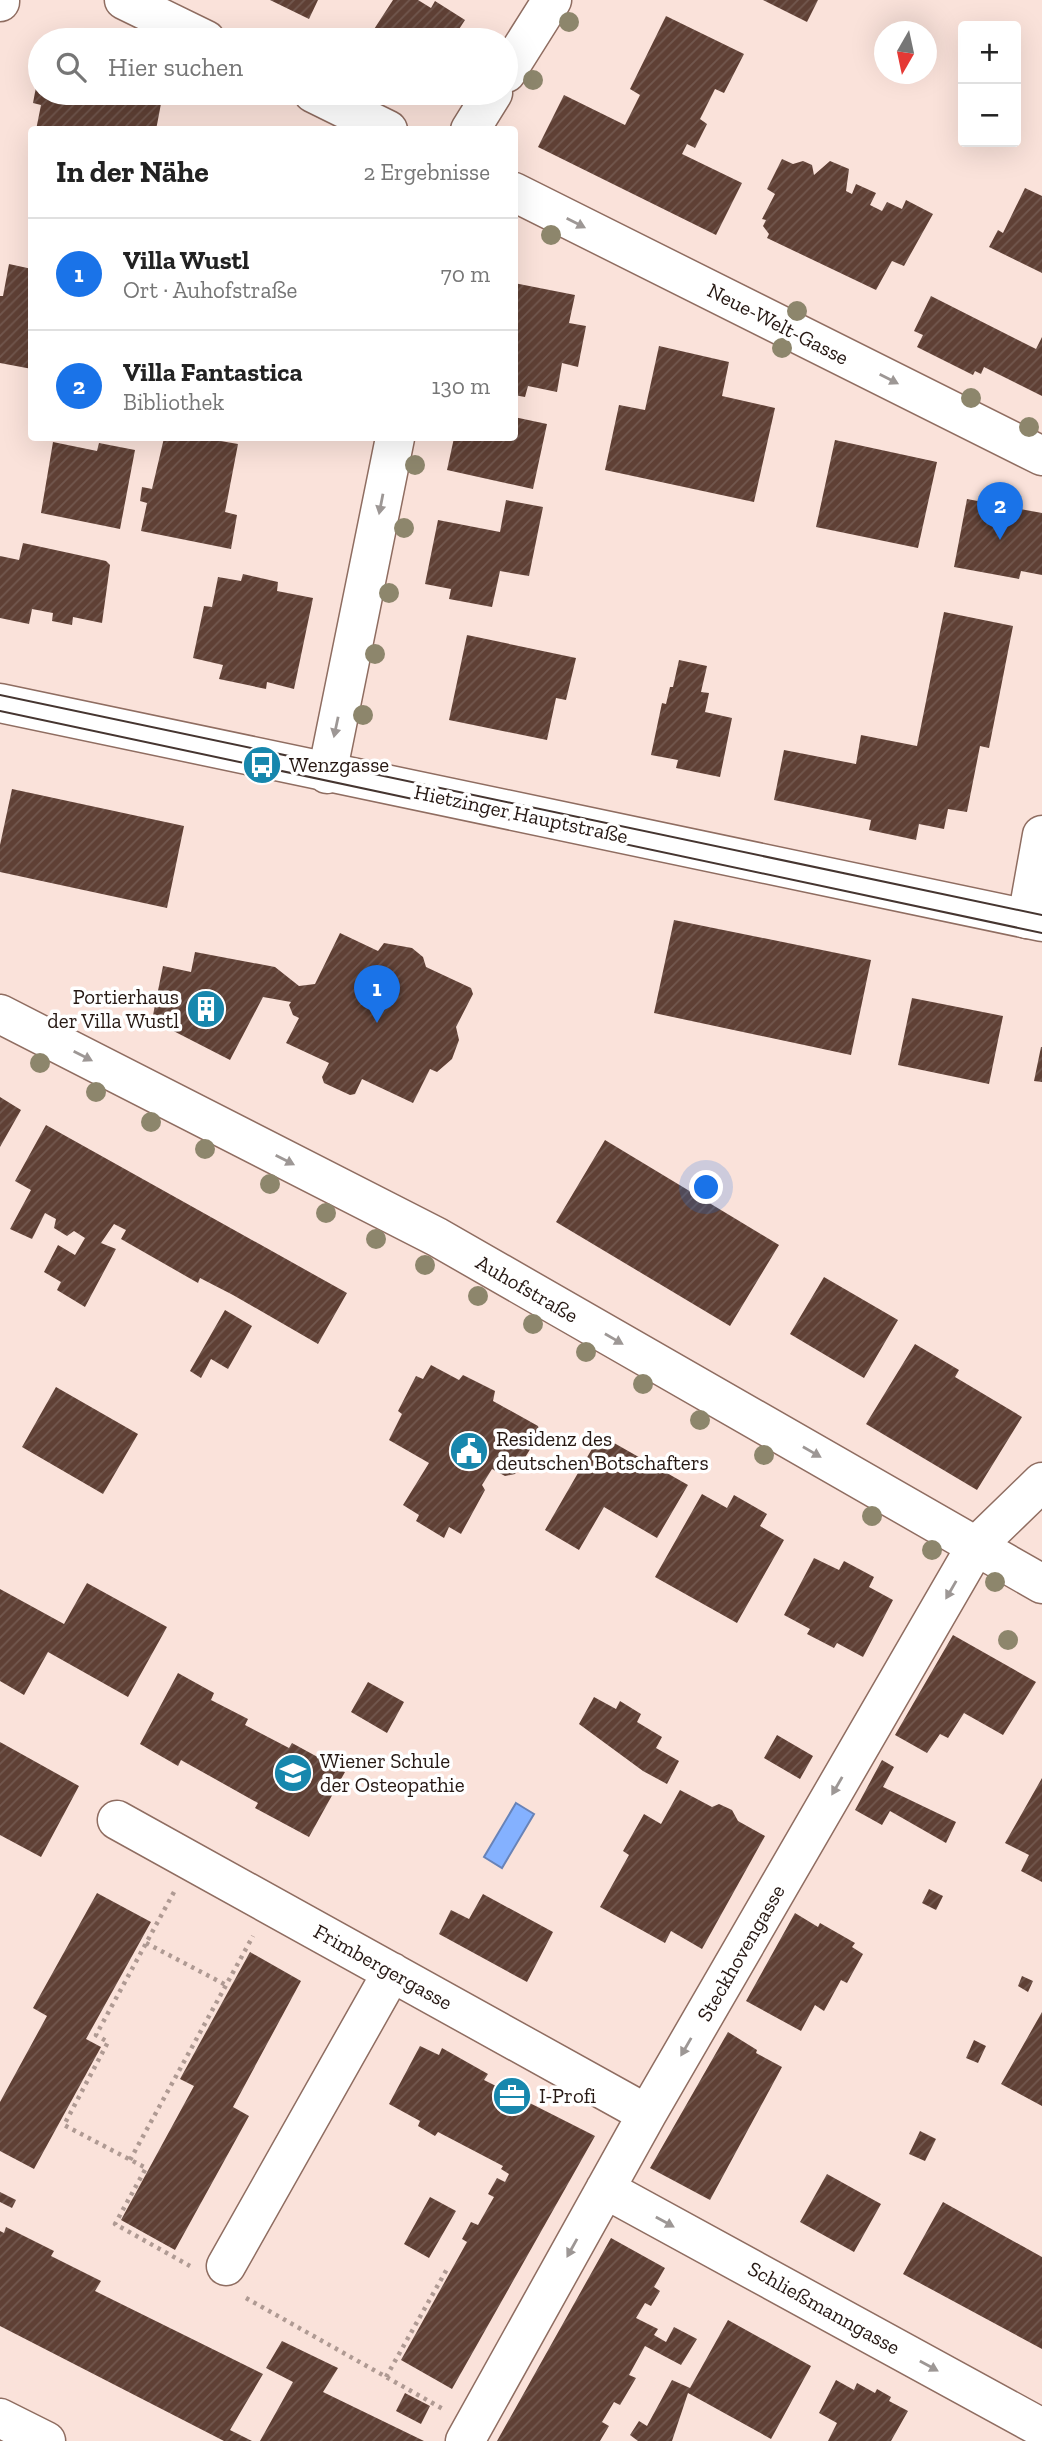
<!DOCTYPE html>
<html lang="de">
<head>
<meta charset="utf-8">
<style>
  :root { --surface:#fff; --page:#f6f6f6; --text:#222; --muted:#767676; --line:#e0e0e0; --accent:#1a73e8 }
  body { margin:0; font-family:"Zilla Slab",serif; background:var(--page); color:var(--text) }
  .controls { position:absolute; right:21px; top:21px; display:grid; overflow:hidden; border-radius:7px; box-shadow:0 7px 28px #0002 }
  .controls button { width:63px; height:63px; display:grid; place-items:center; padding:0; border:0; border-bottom:2px solid var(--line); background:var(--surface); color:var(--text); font:35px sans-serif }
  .compass { position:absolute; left:874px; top:21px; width:63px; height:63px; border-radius:50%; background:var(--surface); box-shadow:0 7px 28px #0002; rotate:189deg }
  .you { position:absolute; left:707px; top:1188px; width:24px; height:24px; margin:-18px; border:5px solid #fff; border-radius:50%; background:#1a73e8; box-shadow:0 0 0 10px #1a73e833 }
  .badge { display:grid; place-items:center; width:46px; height:46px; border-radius:50%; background:var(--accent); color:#fff; font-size:23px; font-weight:700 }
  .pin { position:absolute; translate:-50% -58px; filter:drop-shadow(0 2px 4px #0008) }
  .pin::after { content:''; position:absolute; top:37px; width:24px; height:21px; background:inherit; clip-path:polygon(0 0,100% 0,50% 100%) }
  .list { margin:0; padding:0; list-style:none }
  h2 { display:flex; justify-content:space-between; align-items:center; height:91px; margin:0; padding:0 28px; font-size:30px }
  h2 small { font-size:23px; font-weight:400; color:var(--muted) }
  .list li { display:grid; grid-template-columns:46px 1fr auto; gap:21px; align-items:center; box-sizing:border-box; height:112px; padding:0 28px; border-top:2px solid var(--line) }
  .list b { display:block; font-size:26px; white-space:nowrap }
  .list p { margin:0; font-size:23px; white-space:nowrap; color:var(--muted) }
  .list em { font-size:23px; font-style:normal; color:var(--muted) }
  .icon { flex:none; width:38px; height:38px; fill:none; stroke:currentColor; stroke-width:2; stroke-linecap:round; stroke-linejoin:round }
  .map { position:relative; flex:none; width:1042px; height:2441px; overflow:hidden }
  .search { position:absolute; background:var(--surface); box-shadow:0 7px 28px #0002; left:28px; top:28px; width:490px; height:77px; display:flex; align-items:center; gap:18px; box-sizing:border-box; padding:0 24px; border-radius:38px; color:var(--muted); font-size:26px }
  .panel { position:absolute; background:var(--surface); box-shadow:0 7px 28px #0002; left:28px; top:126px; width:490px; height:315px; border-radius:7px }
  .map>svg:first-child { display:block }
  .water { fill:#84b1ff; stroke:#6883b8; stroke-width:2 }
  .building { fill:url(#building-hatch) }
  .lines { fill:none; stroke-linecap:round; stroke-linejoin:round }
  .minor-casing { stroke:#8f6d61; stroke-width:41 }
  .major-casing { stroke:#8f6d61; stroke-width:41 }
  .path { stroke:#af9a93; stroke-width:4.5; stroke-dasharray:3.5 5; stroke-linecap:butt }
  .minor { stroke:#fff; stroke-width:38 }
  .major { stroke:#fff; stroke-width:38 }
  .tram { stroke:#453530; stroke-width:2 }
  .tree { fill:#8d866c }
  .oneway { fill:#9d9795 }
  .labels { text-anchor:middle; stroke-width:7; stroke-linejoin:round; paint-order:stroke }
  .street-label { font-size:21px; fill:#261813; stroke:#fff }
  .poi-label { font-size:21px; fill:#261813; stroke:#fff; text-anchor:start }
</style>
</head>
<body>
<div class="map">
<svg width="1042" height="2441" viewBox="0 0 1042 2441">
  <defs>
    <pattern id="building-hatch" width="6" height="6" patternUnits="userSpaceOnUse" patternTransform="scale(1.75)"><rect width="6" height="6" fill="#5f4035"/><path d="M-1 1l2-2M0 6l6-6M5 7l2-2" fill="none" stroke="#72584f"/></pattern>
  </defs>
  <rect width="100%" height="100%" fill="#fae2da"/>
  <path class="water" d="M516 1803 534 1814 502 1868 484 1857Z"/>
  <path class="building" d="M270 0H318L309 19Z
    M393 0H418L431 8 435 1 465 20 452 40H367Z
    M763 0H818L807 22Z
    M666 16 744 54 724 93 715 89 700 119 707 124 695 148 687 144 682 154 742 183 716 235 538 147 564 95 625 125 640 95 630 89Z
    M39 71 40 93H163L156 130H36L41 105 33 103Z
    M782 159 793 164 803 161 812 165 814 175 830 161 849 169 846 191 852 194 856 184 876 193 870 205 882 211 887 202 902 209 906 200 933 214 904 266 892 261 876 290 767 238 769 234 763 226 766 220 762 219 775 194 767 189Z
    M1025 188 1042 196V273L989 247 998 230 1003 233Z
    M9 264 32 269V369L0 363V296H3Z
    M514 283 575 295 569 323 586 326 578 367 562 363 557 392 528 386 525 397 514 395Z
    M931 296 1036 349 1042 337V396L984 367 981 374 975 371 973 375 917 347 923 335 914 331Z
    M659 346 729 362 722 396 775 408 754 502 605 470 619 405 645 410Z
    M514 417 547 424 533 489 447 470 454 438H514Z
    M164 438H203L238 444 225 512 237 515 231 549 141 531 147 503 140 501 142 487 152 489Z
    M835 440 937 462 918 548 816 527Z
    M53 442 97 451 99 443 135 450 120 529 41 513Z
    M967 499 1042 513V575L1021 571 1019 579 954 567Z
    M506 500 543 507 529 576 500 571 492 607 449 599 451 589 425 584 438 520 500 532Z
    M23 543 106 561 110 565 102 623 73 617 72 625 52 621 53 613 32 609 29 624 0 618V556L19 560Z
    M243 574 278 582 277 591 313 598 294 689 267 682 266 689 219 679 223 665 193 658 204 606 212 607 218 577 241 581Z
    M944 612 1013 626 989 748 980 746 967 812 948 809 944 829 919 824 916 840 869 830 871 820 774 800 784 750 856 764 861 735 917 746Z
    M467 635 576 658 566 700 556 698 547 740 449 720Z
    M679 660 707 666 701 692 709 693 705 712 732 718 720 777 676 768 678 760 651 755 662 703 666 704 670 687H673Z
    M12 789 184 826 167 908 0 872V845Z
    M674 920 871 960 851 1055 654 1013Z
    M340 933 378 951 384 943 412 948 423 957 426 967 471 988 473 994 456 1027 459 1040 452 1059 437 1072 430 1069 413 1103 362 1079 355 1094 350 1095 324 1083 322 1077 329 1063 286 1043 299 1018 293 1015 289 1005 291 1002 263 997 230 1060 152 1020 163 966 191 972 195 952 275 967 299 986 315 984Z
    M912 998 1003 1016 989 1084 898 1065Z
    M1041 1047H1042V1082L1034 1081Z
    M0 1097 21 1110 0 1147Z
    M46 1125 347 1293 318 1344 233 1295 200 1278 198 1283 121 1239 126 1230 114 1224 101 1243 116 1249 85 1307 57 1290 61 1282 44 1272 58 1245 75 1255 85 1238 74 1231 67 1236 54 1228 56 1219 45 1213 32 1239 10 1229 31 1190 15 1181Z
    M605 1140 779 1245 730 1326 556 1222Z
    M824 1277 898 1320 864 1378 790 1334Z
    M225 1310 252 1326 228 1369 211 1359 201 1378 190 1371Z
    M915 1344 959 1370 955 1377 1022 1417 977 1490 866 1424Z
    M431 1365 459 1380 463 1375 495 1391 493 1401 538 1426 540 1433 515 1474 505 1476 492 1469 482 1485 485 1490 461 1534 449 1527 444 1538 416 1521 419 1515 403 1505 429 1463 389 1440 402 1414 398 1411 416 1376 423 1379Z
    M56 1387 138 1434 103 1494 22 1447Z
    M600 1435 688 1485 657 1538 604 1507 579 1550 545 1530Z
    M702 1494 727 1508 734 1495 767 1514 760 1526 784 1540 737 1623 655 1577Z
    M814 1558 839 1570 844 1561 874 1577 869 1587 893 1600 863 1657 837 1643 834 1648 807 1634 810 1629 784 1615Z
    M87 1583 167 1627 128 1697 48 1652 24 1695 0 1681V1589L64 1624Z
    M953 1635 1036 1682 1003 1735 964 1713 948 1738 940 1734 927 1753 895 1735Z
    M178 1673 214 1693 211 1700 248 1719 245 1725 289 1748 292 1743 345 1772 309 1837 255 1808 258 1803 181 1760 178 1766 140 1744Z
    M368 1682 404 1702 387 1733 351 1712Z
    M594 1697 616 1709 620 1701 641 1714 637 1722 662 1737 656 1748 679 1761 667 1784 643 1771 579 1724Z
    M777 1735 813 1756 800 1779 764 1758Z
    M0 1742 79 1786 41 1857 0 1835Z
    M882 1760 894 1767 883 1787 956 1822 946 1843 890 1811 882 1825 855 1810Z
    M1042 1778V1882L1021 1871 1029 1855 1005 1843Z
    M680 1790 712 1807 719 1804 732 1810 738 1821 765 1836 702 1949 671 1931 665 1943 600 1907 629 1855 623 1851 644 1814 661 1824Z
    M929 1889 943 1896 936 1910 922 1903Z
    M97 1893 151 1922 86 2039 101 2047 34 2169 0 2151V2102L47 2016 33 2008Z
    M483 1894 553 1932 527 1982 439 1934 451 1910 469 1919Z
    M795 1913 818 1927 820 1923 855 1943 852 1947 863 1954 847 1983 841 1980 824 2011 815 2005 801 2031 746 2001Z
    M250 1952 301 1981 233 2107 249 2116 175 2250 121 2220 194 2086 180 2079Z
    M1022 1976 1033 1981 1028 1992 1018 1986Z
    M1042 2012V2106L1001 2084Z
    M728 2032 757 2050 756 2053 782 2067 710 2200 650 2168Z
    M974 2040 986 2046 978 2063 966 2058Z
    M420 2046 439 2055 442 2048 488 2074 484 2080 595 2136 452 2389 401 2360 467 2242 462 2239 471 2222 478 2225 494 2197 488 2194 497 2178 505 2182 509 2174 501 2169 503 2166 438 2132 435 2136 418 2126 420 2121 389 2104Z
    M920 2131 936 2139 925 2161 909 2154Z
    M827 2174 881 2204 854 2252 800 2222Z
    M0 2192 16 2200 12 2208 0 2202Z
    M430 2197 456 2211 429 2258 404 2244Z
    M943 2202 1042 2257V2349L903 2274Z
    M6 2227 54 2251 51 2256 101 2281 95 2291 263 2374 230 2430 252 2441H224L0 2326V2231L4 2233Z
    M611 2238 665 2268 654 2287 660 2291 651 2306 645 2303 636 2318 658 2329 654 2335 666 2342 674 2327 697 2339 681 2365 645 2346 629 2375 636 2378 620 2405 614 2402 602 2422 609 2426 600 2441H497Z
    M728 2320 811 2366 771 2439 688 2393 672 2441H638L630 2435 639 2421 647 2426 672 2380 690 2388Z
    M282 2341 338 2368 323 2392 424 2441H260L293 2382 266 2368Z
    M836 2380 854 2390 857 2383 875 2393 877 2389 891 2397 889 2401 908 2411 891 2441H828L837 2423 819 2413Z
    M405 2393 430 2406 421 2424 396 2411Z"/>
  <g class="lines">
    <g class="minor-casing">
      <path id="minor" d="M124 0 206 40
        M0 2V0
        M506 73 552 0
        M313 93 388 130
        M470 130 493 93
        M514 192 1042 456
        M327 774 395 438
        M1027 919 1042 835
        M0 1014 437 1237 1042 1584
        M117 1820 647 2114
        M605 2189 1042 2428
        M226 2266 392 1972
        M465 2441 647 2114 976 1546 1042 1482"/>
    </g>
    <g class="major-casing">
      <path id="major" d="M0 703 1042 922
        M0 2418 46 2441"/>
    </g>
    <path class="path" d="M174 1892 96 2035 108 2042 64 2125 146 2168 115 2224 190 2266
      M146 1943 226 1985
      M130 2160 253 1936
      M246 2298 443 2409
      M386 2377 447 2269"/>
    <use href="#minor" class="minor"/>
    <use href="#major" class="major"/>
    <path class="tram" d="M0 695 1042 915
      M0 711 1042 933"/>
  </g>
  <g class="tree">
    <circle cx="569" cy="22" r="10"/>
    <circle cx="533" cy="80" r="10"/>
    <circle cx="551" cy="235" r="10"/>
    <circle cx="797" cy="311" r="10"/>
    <circle cx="782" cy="348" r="10"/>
    <circle cx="971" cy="398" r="10"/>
    <circle cx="1029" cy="427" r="10"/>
    <circle cx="415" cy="465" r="10"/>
    <circle cx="404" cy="528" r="10"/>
    <circle cx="389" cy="593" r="10"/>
    <circle cx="375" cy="654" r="10"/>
    <circle cx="363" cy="715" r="10"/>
    <circle cx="40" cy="1063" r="10"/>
    <circle cx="96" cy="1092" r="10"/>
    <circle cx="151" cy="1122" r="10"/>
    <circle cx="205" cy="1149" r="10"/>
    <circle cx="270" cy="1184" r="10"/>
    <circle cx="326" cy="1213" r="10"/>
    <circle cx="376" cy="1239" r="10"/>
    <circle cx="425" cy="1265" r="10"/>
    <circle cx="478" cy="1296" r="10"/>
    <circle cx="533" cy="1324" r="10"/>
    <circle cx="586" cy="1352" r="10"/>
    <circle cx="643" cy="1384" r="10"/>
    <circle cx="700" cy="1420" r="10"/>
    <circle cx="764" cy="1455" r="10"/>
    <circle cx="872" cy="1516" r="10"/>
    <circle cx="932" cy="1550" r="10"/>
    <circle cx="995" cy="1582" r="10"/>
    <circle cx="1008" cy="1640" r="10"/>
  </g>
  <defs><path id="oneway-solid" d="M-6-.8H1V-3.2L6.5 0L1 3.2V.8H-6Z" transform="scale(1.75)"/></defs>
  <g class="oneway">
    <use href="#oneway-solid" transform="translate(576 223) rotate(27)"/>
    <use href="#oneway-solid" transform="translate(889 379) rotate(27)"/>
    <use href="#oneway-solid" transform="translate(381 504) rotate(101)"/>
    <use href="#oneway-solid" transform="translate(336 727) rotate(102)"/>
    <use href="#oneway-solid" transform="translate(83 1056) rotate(27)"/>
    <use href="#oneway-solid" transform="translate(285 1160) rotate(27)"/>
    <use href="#oneway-solid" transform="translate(614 1339) rotate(30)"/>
    <use href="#oneway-solid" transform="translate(812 1452) rotate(30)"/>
    <use href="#oneway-solid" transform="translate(951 1590) rotate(120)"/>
    <use href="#oneway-solid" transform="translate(837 1786) rotate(120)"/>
    <use href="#oneway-solid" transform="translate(686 2047) rotate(120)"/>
    <use href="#oneway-solid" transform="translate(665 2222) rotate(29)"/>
    <use href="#oneway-solid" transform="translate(572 2248) rotate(119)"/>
    <use href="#oneway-solid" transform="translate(929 2366) rotate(29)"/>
  </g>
  <defs>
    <g id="bus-disc" transform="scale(2.0125)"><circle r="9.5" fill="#1787ad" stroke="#fff"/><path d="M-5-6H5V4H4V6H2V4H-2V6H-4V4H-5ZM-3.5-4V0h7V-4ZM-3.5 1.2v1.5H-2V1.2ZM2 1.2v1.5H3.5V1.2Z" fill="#fff"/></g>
    <g id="building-disc" transform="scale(2.0125)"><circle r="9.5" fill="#1787ad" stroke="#fff"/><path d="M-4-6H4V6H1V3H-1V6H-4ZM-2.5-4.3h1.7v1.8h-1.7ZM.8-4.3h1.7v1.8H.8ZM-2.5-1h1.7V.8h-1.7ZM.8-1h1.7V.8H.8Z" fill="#fff"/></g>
    <g id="civic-disc" transform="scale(2.0125)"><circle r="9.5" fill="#1787ad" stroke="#fff"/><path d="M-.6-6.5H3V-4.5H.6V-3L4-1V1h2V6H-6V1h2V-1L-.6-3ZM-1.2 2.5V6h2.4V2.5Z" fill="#fff"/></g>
    <g id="school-disc" transform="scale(2.0125)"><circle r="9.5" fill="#1787ad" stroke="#fff"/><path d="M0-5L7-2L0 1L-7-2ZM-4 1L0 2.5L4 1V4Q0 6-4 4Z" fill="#fff"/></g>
    <g id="office-disc" transform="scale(2.0125)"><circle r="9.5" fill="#1787ad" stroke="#fff"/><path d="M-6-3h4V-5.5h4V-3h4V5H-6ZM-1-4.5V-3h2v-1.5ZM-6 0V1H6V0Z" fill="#fff"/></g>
  </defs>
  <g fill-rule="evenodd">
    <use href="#bus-disc" x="262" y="765"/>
    <use href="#building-disc" x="206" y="1009"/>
    <use href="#civic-disc" x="469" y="1451"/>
    <use href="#school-disc" x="293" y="1773"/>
    <use href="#office-disc" x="512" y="2096"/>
  </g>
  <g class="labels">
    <g class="street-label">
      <text transform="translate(778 324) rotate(27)" y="7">Neue-Welt-Gasse</text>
      <text transform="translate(521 814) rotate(12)" y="7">Hietzinger Hauptstraße</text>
      <text transform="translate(527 1289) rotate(30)" y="7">Auhofstraße</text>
      <text transform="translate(741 1953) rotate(-60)" y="7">Steckhovengasse</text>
      <text transform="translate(383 1967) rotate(29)" y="7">Frimbergergasse</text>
      <text transform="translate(824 2308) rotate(29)" y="7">Schließmanngasse</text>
    </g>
    <g class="poi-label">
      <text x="289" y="772">Wenzgasse</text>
      <text x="179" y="1004" text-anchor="end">Portierhaus<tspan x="179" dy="24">der Villa Wustl</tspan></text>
      <text x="496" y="1446">Residenz des<tspan x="496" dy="24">deutschen Botschafters</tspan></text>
      <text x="320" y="1768">Wiener Schule<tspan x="320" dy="24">der Osteopathie</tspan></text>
      <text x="539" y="2103">I-Profi</text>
    </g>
  </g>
</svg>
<div class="controls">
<button>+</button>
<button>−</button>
</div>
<svg class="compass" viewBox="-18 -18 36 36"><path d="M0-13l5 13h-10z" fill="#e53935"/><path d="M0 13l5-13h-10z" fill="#767676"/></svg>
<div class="you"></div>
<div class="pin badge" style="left:377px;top:1023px">1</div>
<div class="pin badge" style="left:1000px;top:540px">2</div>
<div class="search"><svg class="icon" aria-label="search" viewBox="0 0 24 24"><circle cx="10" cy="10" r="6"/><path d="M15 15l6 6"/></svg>Hier suchen</div>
<section class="panel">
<h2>In der Nähe<small>2 Ergebnisse</small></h2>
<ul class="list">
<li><span class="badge">1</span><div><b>Villa Wustl</b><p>Ort · Auhofstraße</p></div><em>70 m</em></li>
<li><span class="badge">2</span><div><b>Villa Fantastica</b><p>Bibliothek</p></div><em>130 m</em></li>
</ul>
</section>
</div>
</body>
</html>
